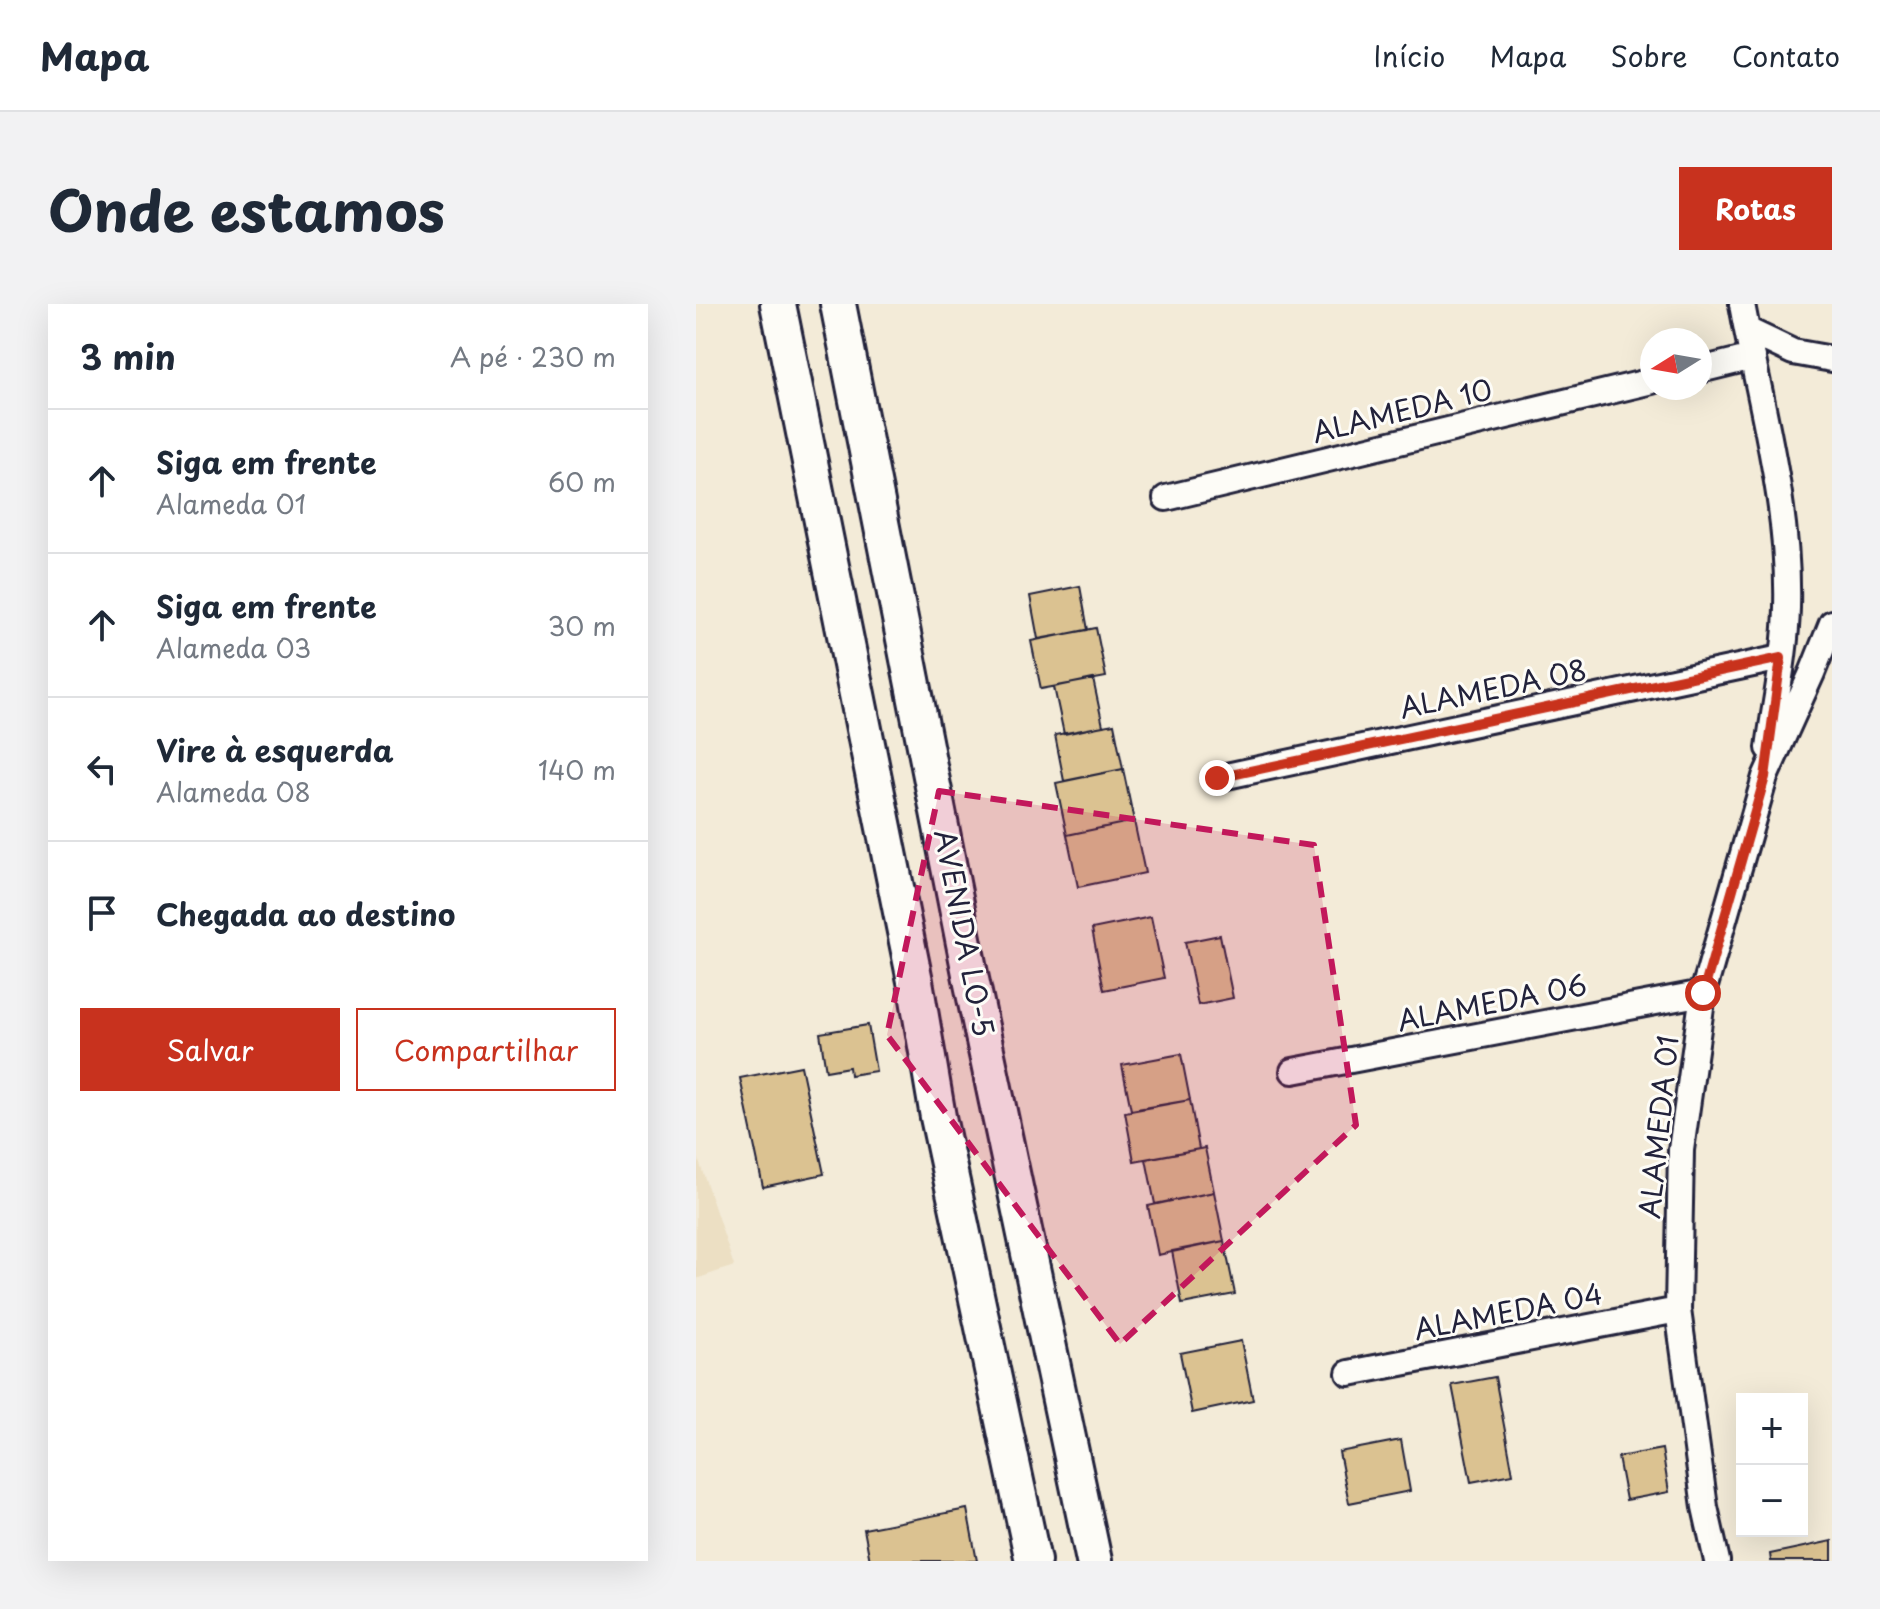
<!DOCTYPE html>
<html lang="pt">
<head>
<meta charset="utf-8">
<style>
  :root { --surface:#fff; --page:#f2f2f3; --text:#1f2937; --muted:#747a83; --line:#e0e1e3; --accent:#c8321e }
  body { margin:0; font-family:"Playpen Sans",sans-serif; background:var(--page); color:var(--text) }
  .controls { position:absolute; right:24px; bottom:24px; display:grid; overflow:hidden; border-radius:0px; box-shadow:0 8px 32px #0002 }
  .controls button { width:72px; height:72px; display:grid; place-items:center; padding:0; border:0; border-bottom:2px solid var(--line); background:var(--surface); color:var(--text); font:40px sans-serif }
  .compass { position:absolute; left:944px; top:24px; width:72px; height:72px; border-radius:50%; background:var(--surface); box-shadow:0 8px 32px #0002; rotate:259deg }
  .stop { position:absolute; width:24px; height:24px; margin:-18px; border:6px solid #c8321e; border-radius:50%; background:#fff }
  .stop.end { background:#c8321e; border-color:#fff; box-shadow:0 2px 8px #0008 }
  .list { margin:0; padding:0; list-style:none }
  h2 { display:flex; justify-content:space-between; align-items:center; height:104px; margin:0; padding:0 32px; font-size:34px }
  h2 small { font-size:26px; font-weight:400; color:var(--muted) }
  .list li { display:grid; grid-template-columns:52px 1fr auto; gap:24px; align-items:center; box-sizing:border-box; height:144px; padding:0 32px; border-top:2px solid var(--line) }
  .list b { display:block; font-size:30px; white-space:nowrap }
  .list p { margin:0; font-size:26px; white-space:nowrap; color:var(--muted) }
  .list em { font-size:26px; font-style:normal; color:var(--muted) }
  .actions { display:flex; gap:16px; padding:24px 32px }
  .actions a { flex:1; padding:18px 0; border:2px solid var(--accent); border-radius:0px; text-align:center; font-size:28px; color:var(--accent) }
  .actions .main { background:var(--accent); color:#fff }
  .icon { flex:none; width:44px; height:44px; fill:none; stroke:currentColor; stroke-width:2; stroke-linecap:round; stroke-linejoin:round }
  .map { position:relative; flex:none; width:1136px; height:1257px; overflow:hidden; border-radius:0px }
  header { display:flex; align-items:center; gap:48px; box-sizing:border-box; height:112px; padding:0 40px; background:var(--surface); border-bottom:2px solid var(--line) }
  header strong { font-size:38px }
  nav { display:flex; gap:44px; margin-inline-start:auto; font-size:28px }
  .intro { display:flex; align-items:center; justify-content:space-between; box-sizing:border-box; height:192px; padding:0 48px }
  h1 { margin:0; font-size:56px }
  .button { padding:20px 36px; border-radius:0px; background:var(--accent); color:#fff; font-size:28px; font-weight:700 }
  main { display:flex; gap:48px; padding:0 48px }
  aside { flex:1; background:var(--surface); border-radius:0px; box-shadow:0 8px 32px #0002 }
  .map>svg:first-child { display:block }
  .built { fill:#ecdfc3 }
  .building { fill:#dbc291; stroke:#22223b; stroke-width:2 }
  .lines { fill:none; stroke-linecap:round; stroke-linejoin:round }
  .minor-casing { stroke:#22223b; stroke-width:30 }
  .secondary-casing { stroke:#22223b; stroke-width:40 }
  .minor { stroke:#fdfcf7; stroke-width:24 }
  .secondary { stroke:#fdfcf7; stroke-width:34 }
  .route { stroke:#c8321e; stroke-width:10 }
  .marked { fill:#c2185b; fill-opacity:0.2; stroke:#c2185b; stroke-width:6; stroke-dasharray:16 10; stroke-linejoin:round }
  .labels { text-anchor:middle; stroke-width:6; stroke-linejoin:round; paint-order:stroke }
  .street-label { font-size:28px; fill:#22223b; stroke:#fdfcf7 }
</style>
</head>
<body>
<header>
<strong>Mapa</strong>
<nav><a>Início</a><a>Mapa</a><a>Sobre</a><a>Contato</a></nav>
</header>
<div class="intro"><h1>Onde estamos</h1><a class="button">Rotas</a></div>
<main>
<aside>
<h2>3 min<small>A pé · 230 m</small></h2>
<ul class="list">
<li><svg class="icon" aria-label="ahead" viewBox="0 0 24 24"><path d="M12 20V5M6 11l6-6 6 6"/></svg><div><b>Siga em frente</b><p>Alameda 01</p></div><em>60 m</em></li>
<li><svg class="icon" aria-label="ahead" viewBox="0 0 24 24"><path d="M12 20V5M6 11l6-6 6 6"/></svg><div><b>Siga em frente</b><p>Alameda 03</p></div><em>30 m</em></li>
<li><svg class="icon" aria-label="left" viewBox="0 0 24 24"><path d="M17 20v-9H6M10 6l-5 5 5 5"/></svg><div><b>Vire à esquerda</b><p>Alameda 08</p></div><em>140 m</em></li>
<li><svg class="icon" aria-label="arrive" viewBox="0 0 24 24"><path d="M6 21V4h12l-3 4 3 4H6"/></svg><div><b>Chegada ao destino</b></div></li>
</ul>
<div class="actions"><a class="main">Salvar</a><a>Compartilhar</a></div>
</aside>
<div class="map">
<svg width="1136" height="1257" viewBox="0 0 1136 1257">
  <rect width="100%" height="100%" fill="#f3ebd8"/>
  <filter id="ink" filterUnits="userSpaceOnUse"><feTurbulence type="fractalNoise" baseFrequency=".0125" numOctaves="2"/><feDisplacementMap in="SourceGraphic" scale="16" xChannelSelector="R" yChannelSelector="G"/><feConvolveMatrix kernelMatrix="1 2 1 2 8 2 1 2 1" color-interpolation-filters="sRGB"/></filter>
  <g filter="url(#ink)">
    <path class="built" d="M0 848 38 962 0 975Z"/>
    <path class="building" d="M384 282 392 326 342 335 334 292Z
      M400 324 410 373 345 385 335 337Z
      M397 375 407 422 368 430 358 383Z
      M418 420 427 465 368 477 359 431Z
      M427 465 438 517 371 531 360 479Z
      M438 517 449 569 382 583 371 531Z
      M455 613 468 674 408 686 396 625Z
      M524 631 537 694 502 701 489 638Z
      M172 721 180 767 154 771 153 763 130 767 124 729Z
      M485 750 494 796 435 806 426 761Z
      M105 762 128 870 67 883 44 774Z
      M494 796 503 845 438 857 429 808Z
      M509 844 518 888 459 900 450 855Z
      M518 888 528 937 462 951 452 902Z
      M528 937 539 990 486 1000 476 947Z
      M545 1037 557 1096 496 1109 484 1049Z
      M799 1073 817 1170 775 1178 756 1081Z
      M705 1136 714 1187 653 1199 643 1148Z
      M966 1145 973 1188 930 1196 922 1153Z
      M271 1205 281 1257H174L168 1225Z
      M1136 1237V1257H1075L1074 1250Z"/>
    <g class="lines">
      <g class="minor-casing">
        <path id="minor" d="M1046 0C1064 100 1094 201 1091 304 1090 350 1079 398 1073 444
          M1051 26 1097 48 1136 55
          M1004 66 1057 53
          M470 194 956 77
          M521 474 1085 354
          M597 767 1007 689
          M653 1069 982 1006
          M1021 1257 1009 1203 982 1006 985 846 1007 689 1069 473 1116 369 1136 319"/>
      </g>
      <g class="secondary-casing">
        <path id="secondary" d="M82 0 219 677 242 813 337 1257
          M142 0 275 675 398 1257"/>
      </g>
      <use href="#minor" class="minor"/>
      <use href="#secondary" class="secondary"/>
    </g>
  </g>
  <g class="lines" filter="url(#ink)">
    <path class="route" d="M521 474 1085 354 1069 473 1007 689"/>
  </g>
  <path class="marked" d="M243 487 618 541 660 821 424 1040 191 731Z"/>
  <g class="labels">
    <g class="street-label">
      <text transform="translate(706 107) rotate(-14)" y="10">ALAMEDA 10</text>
      <text transform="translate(797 385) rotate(-12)" y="10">ALAMEDA 08</text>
      <text transform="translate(268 629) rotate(79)" y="10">AVENIDA LO-5</text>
      <text transform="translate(796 699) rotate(-11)" y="10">ALAMEDA 06</text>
      <text transform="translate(963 823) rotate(-84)" y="10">ALAMEDA 01</text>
      <text transform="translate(812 1008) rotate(-11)" y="10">ALAMEDA 04</text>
    </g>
  </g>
</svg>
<div class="controls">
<button>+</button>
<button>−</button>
</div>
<svg class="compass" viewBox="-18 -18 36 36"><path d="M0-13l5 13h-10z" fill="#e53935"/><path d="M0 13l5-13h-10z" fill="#747a83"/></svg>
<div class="stop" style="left:1007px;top:689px"></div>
<div class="stop end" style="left:521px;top:474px"></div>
</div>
</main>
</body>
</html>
